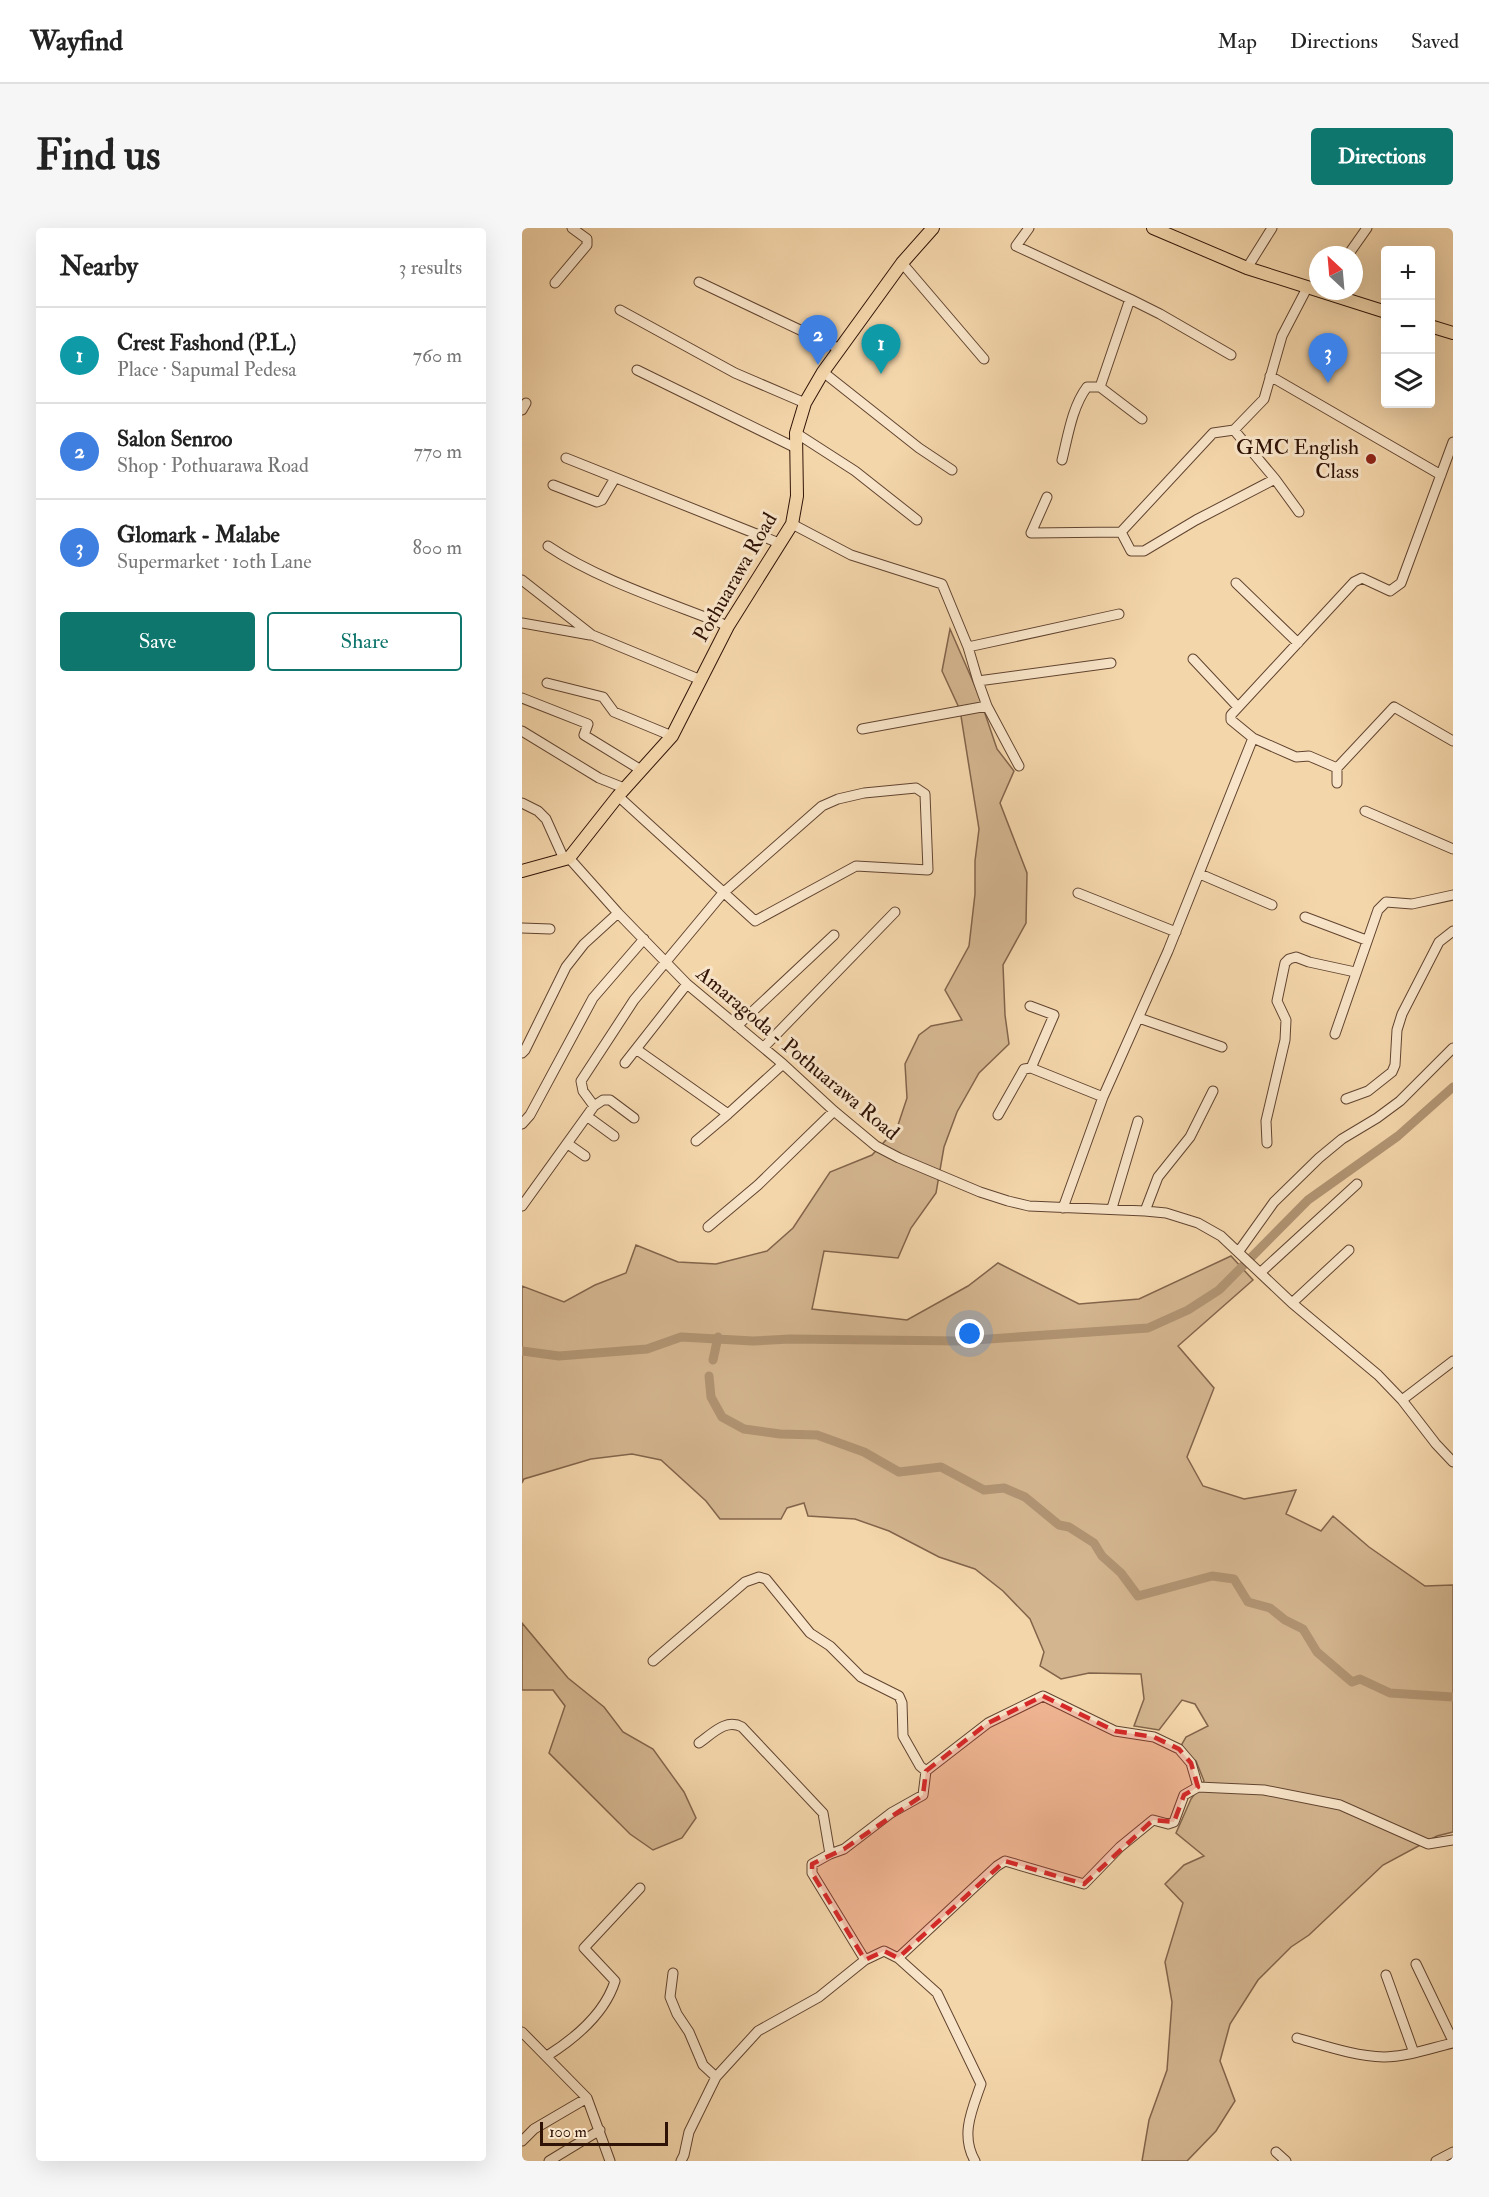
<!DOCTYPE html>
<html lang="en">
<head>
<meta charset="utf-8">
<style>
  :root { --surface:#fff; --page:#f6f6f6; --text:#222; --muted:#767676; --line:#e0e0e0; --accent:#0f766e }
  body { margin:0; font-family:"IM FELL Double Pica",serif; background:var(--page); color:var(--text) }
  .controls { position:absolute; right:18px; top:18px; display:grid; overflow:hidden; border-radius:6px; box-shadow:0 6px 24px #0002 }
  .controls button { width:54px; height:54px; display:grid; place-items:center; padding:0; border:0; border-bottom:2px solid var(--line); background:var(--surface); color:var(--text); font:30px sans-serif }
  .compass { position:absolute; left:787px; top:18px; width:54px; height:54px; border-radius:50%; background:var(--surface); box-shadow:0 6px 24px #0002; rotate:334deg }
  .scale { position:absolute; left:18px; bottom:15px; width:128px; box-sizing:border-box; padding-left:6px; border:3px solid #301307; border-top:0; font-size:16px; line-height:21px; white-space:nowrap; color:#301307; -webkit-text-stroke:4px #f8e4c8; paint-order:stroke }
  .you { position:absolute; left:448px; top:1106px; width:21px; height:21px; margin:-15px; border:4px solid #fff; border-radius:50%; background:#1a73e8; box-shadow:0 0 0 9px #1a73e833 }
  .badge { display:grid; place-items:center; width:39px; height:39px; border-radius:50%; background:var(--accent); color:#fff; font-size:20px; font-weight:700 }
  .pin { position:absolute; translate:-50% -50px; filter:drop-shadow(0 2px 3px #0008) }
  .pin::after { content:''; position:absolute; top:32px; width:21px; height:18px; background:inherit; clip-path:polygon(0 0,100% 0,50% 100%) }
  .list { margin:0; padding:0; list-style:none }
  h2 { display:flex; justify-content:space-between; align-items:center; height:78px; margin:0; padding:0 24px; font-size:26px }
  h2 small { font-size:20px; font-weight:400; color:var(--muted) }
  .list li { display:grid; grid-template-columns:39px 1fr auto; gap:18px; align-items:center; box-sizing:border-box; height:96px; padding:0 24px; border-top:2px solid var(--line) }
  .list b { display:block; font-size:22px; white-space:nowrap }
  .list p { margin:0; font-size:20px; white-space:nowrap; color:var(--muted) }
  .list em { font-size:20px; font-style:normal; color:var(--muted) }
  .actions { display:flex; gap:12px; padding:18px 24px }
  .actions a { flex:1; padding:14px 0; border:2px solid var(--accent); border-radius:6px; text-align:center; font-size:21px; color:var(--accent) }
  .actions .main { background:var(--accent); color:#fff }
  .icon { flex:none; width:33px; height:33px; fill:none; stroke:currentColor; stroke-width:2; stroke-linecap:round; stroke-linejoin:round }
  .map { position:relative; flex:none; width:931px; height:1933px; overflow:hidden; border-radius:6px }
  header { display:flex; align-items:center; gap:36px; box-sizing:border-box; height:84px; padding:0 30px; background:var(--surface); border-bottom:2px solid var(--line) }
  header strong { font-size:28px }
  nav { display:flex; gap:33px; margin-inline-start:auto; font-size:21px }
  .intro { display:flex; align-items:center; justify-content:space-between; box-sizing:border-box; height:144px; padding:0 36px }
  h1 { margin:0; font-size:42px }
  .button { padding:15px 27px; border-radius:6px; background:var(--accent); color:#fff; font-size:21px; font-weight:700 }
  main { display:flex; gap:36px; padding:0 36px }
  aside { flex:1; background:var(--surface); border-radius:6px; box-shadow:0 6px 24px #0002 }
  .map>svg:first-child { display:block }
  .green { fill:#d3b58f; stroke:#82644b; stroke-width:1.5 }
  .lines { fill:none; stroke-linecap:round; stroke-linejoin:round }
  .canal { stroke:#b19473; stroke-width:9 }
  .minor-casing { stroke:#614430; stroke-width:11 }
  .major-casing { stroke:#301307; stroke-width:14 }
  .minor { stroke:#f8e4c8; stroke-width:9 }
  .major { stroke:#f4d6ab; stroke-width:12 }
  .marked { fill:#d62828; fill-opacity:0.2; stroke:#d62828; stroke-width:4.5; stroke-dasharray:12 8; stroke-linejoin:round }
  .poi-dot { fill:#8f2418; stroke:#f8e4c8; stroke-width:2 }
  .labels { text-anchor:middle; stroke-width:6; stroke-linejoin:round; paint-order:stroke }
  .poi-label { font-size:21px; fill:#301307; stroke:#f8e4c8; text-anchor:end }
  .street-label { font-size:21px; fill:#301307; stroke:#f8e4c8 }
</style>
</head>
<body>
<header>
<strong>Wayfind</strong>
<nav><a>Map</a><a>Directions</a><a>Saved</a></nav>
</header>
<div class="intro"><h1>Find us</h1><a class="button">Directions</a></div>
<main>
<aside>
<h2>Nearby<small>3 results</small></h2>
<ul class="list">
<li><span class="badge" style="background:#0f9aa8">1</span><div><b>Crest Fashond (P.L.)</b><p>Place · Sapumal Pedesa</p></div><em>760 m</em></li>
<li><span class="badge" style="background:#3f7fe0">2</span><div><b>Salon Senroo</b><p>Shop · Pothuarawa Road</p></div><em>770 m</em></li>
<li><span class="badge" style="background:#3f7fe0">3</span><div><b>Glomark - Malabe</b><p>Supermarket · 10th Lane</p></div><em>800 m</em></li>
</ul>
<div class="actions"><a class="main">Save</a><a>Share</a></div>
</aside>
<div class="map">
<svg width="931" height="1933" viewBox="0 0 931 1933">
  <rect width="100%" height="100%" fill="#f4d6ab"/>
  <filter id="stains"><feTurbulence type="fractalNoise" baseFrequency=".00333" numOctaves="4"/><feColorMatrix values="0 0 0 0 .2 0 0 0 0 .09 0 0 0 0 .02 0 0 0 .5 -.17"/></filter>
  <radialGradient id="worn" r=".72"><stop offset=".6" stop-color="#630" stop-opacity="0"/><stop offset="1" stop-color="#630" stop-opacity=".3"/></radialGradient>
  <path class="green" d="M428 401 456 465 475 521 492 543 478 575 505 645 504 695 481 737 483 787 487 816 457 845 435 884 422 919 414 965 389 1000 376 1030 302 1023 290 1081 385 1092 446 1058 476 1035 557 1076 617 1071 709 1028 731 1052 656 1118 692 1160 665 1229 681 1258 722 1271 774 1262 764 1286 799 1303 811 1288 847 1319 903 1358 931 1357V1604L915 1608 861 1637 787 1707 769 1719 736 1752 708 1796 698 1833 713 1873 694 1903 665 1933H620L627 1892 645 1842 650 1774 643 1734 661 1675 643 1656 662 1637 682 1628 654 1605 669 1571 682 1553 674 1533 657 1521 664 1509 686 1498 673 1476 660 1472 637 1502 612 1498 622 1471 619 1446 567 1445 539 1451 518 1438 522 1424 508 1391 481 1363 453 1341 417 1329 367 1303 333 1291 286 1288 282 1275 265 1280 259 1291H198L184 1273 139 1232 110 1226 69 1231 2 1251 0 1255V1058L42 1074 73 1057 104 1045 114 1017 156 1034 194 1036 245 1023 271 1000 308 944 350 927 375 900 385 870 383 836 397 807 409 798 440 792 423 762 447 718 453 666V633L457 601 438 482 420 443Z
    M0 1395 46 1450 82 1479 101 1504 131 1521 162 1564 174 1590 160 1610 131 1622 108 1606 27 1525 43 1478 31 1462H0Z"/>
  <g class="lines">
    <path class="canal" d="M0 1123 37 1128 125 1121 159 1109 231 1113 268 1111 438 1113 626 1100 666 1082 697 1062 786 972 876 908 931 859
      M191 1132 196 1109
      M187 1148 189 1169 200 1189 222 1201 258 1206 295 1207 342 1224 377 1244 419 1239 462 1262 482 1260 503 1269 537 1297 547 1299 572 1315 580 1328 599 1345 616 1368 690 1348 712 1351 726 1374 748 1380 763 1392 781 1401 795 1424 830 1454 838 1451 868 1465 931 1469"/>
    <g class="minor-casing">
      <path id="minor" d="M507 0 494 18 608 71 578 159H565C550 179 546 208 540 232
        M826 27 845 0
        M380 35 462 131
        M725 40 750 0
        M177 54 318 121
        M33 55 65 17V11L50 0
        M608 71 638 86 709 127
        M98 82 213 145 283 175
        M115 142 274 220
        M301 144 397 220 430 242
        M748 148 919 247
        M578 159 620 191
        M0 182 4 175
        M712 202 742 171 760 108 785 60
        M274 205 333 243 395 292
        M44 230 257 315
        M31 257 75 274 80 272 93 250
        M525 269 509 305 599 304 691 205 712 202 753 251 777 284
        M270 296 329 327 420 356 446 419 456 453 589 435
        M599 304 609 323H622L674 292 753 251
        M26 318C76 352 149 375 206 398
        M0 352 70 407 179 452
        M714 355 776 415
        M0 395 68 407
        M446 419 597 386
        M671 431 715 478
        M456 453 465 478 497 538
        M25 455 81 469 92 484 150 508
        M0 470 66 496 62 507 119 542
        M340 501 465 478
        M0 503 77 550 102 560
        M815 540 872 479 931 513
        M815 555V540L787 528 774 529 731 510 709 492V487L832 354 840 350 868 363 879 355 931 214
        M0 575 16 583 24 591 42 631
        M843 583 931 621
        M47 630 96 685 165 756 261 836 312 883 354 918 377 930 458 964 486 973 507 978 623 983 644 985 676 995 699 1008 770 1075 856 1147 880 1172 914 1216 931 1234
        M678 646 750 677
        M556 665 654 704
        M783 689 844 712
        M0 700 28 701
        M508 778 532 787 509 840
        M617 790 700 819
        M215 798 312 707
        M813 806 856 682 864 674 890 676 931 667
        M242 819 373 684
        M114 821 206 886 261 836
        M0 825 3 822 44 739 62 716 96 685
        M103 835 165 756
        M824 871 846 863 870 844 873 837 875 802 880 786 917 714 931 703
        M72 878 81 872H88L112 890
        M476 887 502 841 509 840 581 869
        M66 889 92 908
        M0 896 8 887 71 770 122 711
        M174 913 206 886
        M745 915 744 893 763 812 764 792 755 773 763 735 767 731 774 729 787 734 833 744
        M46 916 63 928
        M0 978 72 878 61 863 59 853 112 772 201 665 300 578 316 571 342 565 394 560 403 566 406 642 334 638 233 693 96 568
        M541 980 581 869 646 723 731 510
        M590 980 616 893
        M623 983 636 949 668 909 691 863
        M186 999 236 957 312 883
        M717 1023 752 974 797 930 820 911 855 890 878 873 931 820
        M739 1044 835 956
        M770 1075 827 1022
        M880 1172 931 1133
        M131 1433 223 1354 237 1349 244 1351 288 1405 308 1418 339 1449 377 1468 380 1475 381 1508 398 1538 404 1543
        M177 1515C190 1506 204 1490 220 1499L301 1585 308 1626 322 1621 369 1585 401 1567 404 1543 466 1495 521 1468 593 1503 632 1509 657 1521 669 1535 676 1559 742 1562 818 1577 906 1616 931 1612
        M308 1626 290 1636V1645L343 1732
        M376 1730 475 1638 483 1633 562 1656 598 1619 631 1592 646 1596 652 1594 662 1567 676 1559
        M894 1736 931 1813
        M151 1745 148 1769 155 1786 167 1804 181 1837 194 1849
        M864 1747 892 1825
        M0 1804 65 1870 88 1933
        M775 1810C804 1818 832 1828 862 1829 885 1829 909 1820 931 1815
        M25 1828C52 1811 83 1785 93 1753L62 1720 118 1660
        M0 1913 12 1901 65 1870
        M754 1924 764 1933
        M27 1933 78 1902
        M159 1933 162 1927 167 1904 194 1849 236 1803 297 1769 343 1732 362 1723 376 1730 415 1765 459 1856C450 1882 438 1907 453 1933
        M914 1933 931 1924"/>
    </g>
    <g class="major-casing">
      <path id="major" d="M631 0 725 40 864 84
        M908 98 931 105
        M0 643 47 630 96 568 150 508 206 398 270 296 275 268 274 205 283 175 301 144 380 35 411 0"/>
    </g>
    <use href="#minor" class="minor"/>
    <use href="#major" class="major"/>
  </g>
  <path class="marked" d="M521 1468 593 1503 632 1509 657 1521 669 1535 676 1559 662 1567 652 1594 631 1592 562 1656 483 1633 376 1730 362 1723 343 1732 290 1645V1636L322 1621 401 1567 404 1543 466 1495Z"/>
  <circle class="poi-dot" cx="849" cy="231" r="6"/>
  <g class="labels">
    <g class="poi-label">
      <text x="837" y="226">GMC English<tspan x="837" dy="24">Class</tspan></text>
    </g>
    <g class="street-label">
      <text transform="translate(213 349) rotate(-60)" y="7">Pothuarawa Road</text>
      <text transform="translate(276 825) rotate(40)" y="7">Amaragoda - Pothuarawa Road</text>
    </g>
  </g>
  <rect width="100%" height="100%" filter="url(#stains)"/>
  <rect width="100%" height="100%" fill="url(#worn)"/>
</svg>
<div class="controls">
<button>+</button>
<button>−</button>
<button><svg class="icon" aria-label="layers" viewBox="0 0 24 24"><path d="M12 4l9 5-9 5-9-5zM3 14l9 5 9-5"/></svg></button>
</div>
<svg class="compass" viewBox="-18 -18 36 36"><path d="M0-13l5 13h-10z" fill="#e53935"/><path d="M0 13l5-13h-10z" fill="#767676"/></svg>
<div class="scale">100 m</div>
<div class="you"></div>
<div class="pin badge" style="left:359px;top:146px;background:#0f9aa8">1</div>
<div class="pin badge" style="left:296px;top:137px;background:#3f7fe0">2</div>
<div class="pin badge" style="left:806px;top:155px;background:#3f7fe0">3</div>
</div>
</main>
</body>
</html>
